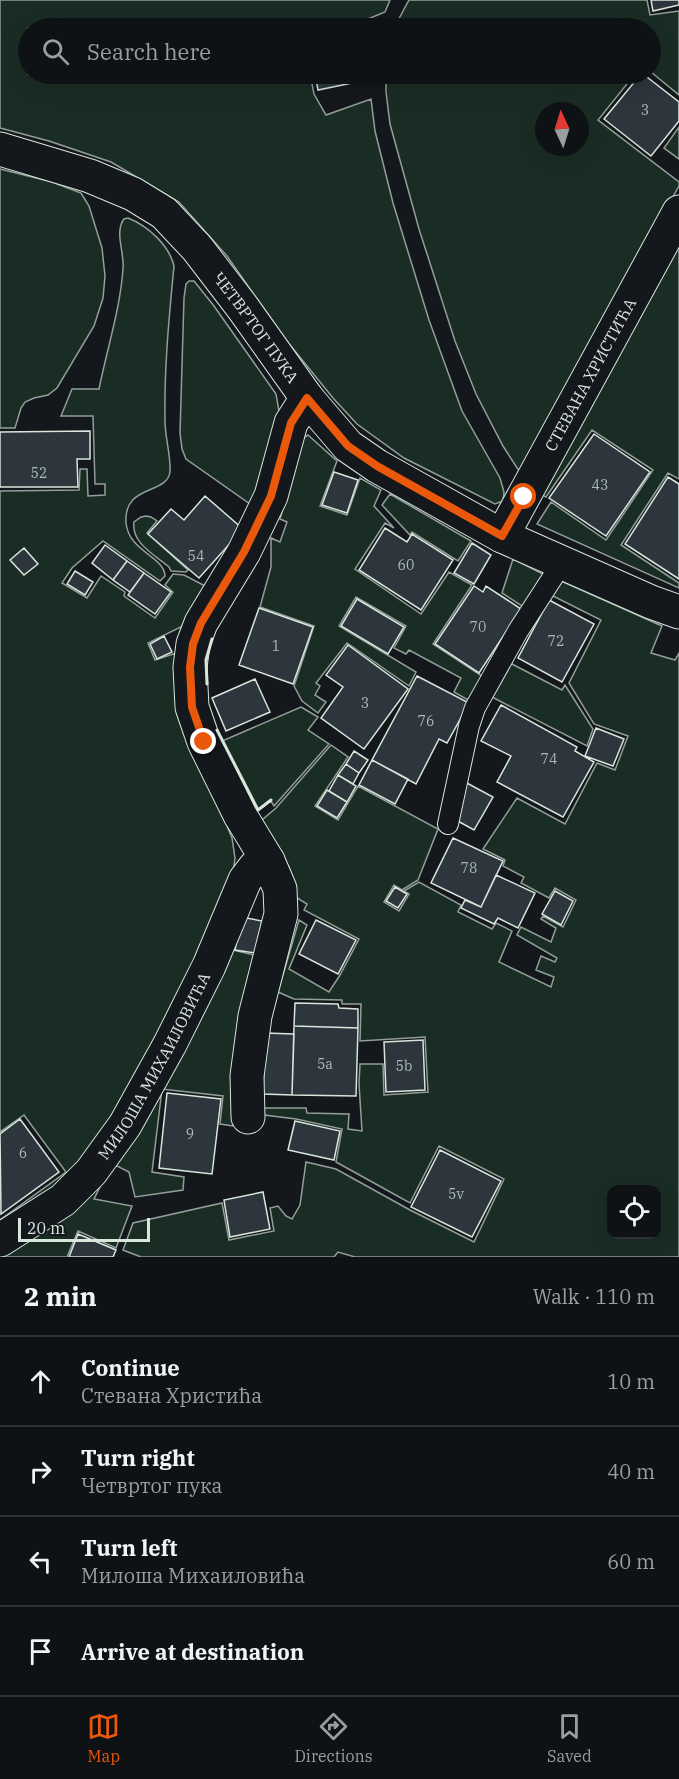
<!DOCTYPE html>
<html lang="en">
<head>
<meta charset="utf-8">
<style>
  :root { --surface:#0f1215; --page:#1d2022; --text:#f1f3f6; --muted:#9b9ea0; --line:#2f3234; --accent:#ea580c }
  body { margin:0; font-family:"IBM Plex Serif",serif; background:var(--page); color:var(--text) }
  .controls { position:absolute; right:18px; bottom:18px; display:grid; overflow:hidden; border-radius:12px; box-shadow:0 6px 24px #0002 }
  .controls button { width:54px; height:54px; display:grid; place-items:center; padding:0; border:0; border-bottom:2px solid var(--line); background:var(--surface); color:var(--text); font:30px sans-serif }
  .compass { position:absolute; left:535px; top:102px; width:54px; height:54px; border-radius:50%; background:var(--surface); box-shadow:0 6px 24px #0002; rotate:356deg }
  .scale { position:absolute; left:18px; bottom:15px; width:132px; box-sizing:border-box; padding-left:6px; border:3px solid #d8e6dc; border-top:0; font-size:16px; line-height:21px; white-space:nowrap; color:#d8e6dc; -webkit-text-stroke:4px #14181c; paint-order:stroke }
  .stop { position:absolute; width:18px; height:18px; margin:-14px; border:4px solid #ea580c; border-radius:50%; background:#fff }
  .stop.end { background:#ea580c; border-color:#fff; box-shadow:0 2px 6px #0008 }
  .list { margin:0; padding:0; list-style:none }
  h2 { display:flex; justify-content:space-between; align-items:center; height:78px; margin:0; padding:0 24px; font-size:26px }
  h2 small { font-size:20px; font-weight:400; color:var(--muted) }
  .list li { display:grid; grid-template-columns:39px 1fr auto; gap:18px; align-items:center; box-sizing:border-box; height:90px; padding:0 24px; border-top:2px solid var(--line) }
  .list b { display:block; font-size:22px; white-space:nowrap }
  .list p { margin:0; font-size:20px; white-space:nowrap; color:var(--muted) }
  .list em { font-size:20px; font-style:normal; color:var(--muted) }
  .icon { flex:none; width:33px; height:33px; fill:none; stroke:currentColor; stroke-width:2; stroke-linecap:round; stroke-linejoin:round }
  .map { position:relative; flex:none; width:679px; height:1257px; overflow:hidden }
  .search { position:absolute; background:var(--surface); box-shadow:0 6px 24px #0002; left:18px; right:18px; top:18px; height:66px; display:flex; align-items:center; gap:15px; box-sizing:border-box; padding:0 21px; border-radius:33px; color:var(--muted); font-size:22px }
  .sheet { height:438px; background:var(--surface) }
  nav { display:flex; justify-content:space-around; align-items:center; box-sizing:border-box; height:84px; border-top:2px solid var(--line); background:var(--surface); font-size:16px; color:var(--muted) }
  nav a { display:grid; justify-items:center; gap:3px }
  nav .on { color:var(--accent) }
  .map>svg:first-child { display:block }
  .green { fill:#1a2d24; stroke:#939e99; stroke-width:1.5; fill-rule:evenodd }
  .building { fill:#2c363c; stroke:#d8e6dc; stroke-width:1.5 }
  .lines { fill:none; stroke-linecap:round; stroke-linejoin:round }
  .service-casing { stroke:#d8e6dc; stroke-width:22 }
  .minor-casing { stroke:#d8e6dc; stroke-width:35 }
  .tertiary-casing { stroke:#d8e6dc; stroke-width:35 }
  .service { stroke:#14181c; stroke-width:20 }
  .minor { stroke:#14181c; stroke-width:33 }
  .tertiary { stroke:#14181c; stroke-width:33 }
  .wall { stroke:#d8e6dc; stroke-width:3 }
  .route { stroke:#ea580c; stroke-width:8 }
  .labels { text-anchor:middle; stroke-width:4.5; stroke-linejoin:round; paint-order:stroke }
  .number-label { font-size:14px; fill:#adbab4 }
  .street-label { font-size:16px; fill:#d8e6dc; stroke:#14181c }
</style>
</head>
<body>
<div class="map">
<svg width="679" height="1257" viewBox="0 0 679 1257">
  <rect width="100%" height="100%" fill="#14181c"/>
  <path class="green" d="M0 0H390L385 12 368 19 321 28H28V74H310L314 94 326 115 371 99 375 131 393 203 429 320 462 411 500 478 504 492 503 501 495 504 404 458 357 424 333 398 286 340 227 256 179 202 111 162 49 141 0 128Z
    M409 0H647L650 15 679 11V95L651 72 650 28H394Z
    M386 74H635L598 120 679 182V186L648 240 521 474 503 446 476 394 455 341 419 229 390 124 386 92ZM544 111H580V147H544Z
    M679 127V159L664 148Z
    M0 169 52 182 81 193 89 206 102 248 105 276 103 298 94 326 57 388 48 395 34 398 25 402 21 408 15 428H0Z
    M128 218C148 226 169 245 174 266 169 317 164 370 165 421 165 438 171 455 170 472 167 495 123 484 126 523 129 552 164 556 165 576L160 581 103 541 72 568 62 583 87 598 101 576 125 592 124 596 155 618 173 592 165 585 173 574 184 575 211 589 185 625 148 643 155 660 176 653 189 733 232 838 235 858 233 874 220 915 91 1159 0 1231V1220L66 1172 24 1115 0 1132V491L79 490 80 469H87L88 496 105 495V484H95L93 416H61L72 389H99C107 349 120 310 123 269 125 254 114 232 124 219Z
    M679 234V479L668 473 621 545 679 583V588L537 524 551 502 606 540 653 470 592 430 546 497 540 494Z
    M189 281H194L214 306 276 394 279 411 253 506 186 459 182 449 180 433 184 298 186 284Z
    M308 435 337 461 320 506 347 515 360 478 381 490 374 506 394 528 385 523 355 569 421 614 449 572 472 585 433 644 482 676 468 700 454 692 461 678 409 650 406 654 394 648 406 626 356 597 339 626 416 672 409 686 347 643 316 683 320 686 315 695 326 702 318 713 302 701 294 686 314 626 260 607 271 567V538L280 542 287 522 280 519 283 508 279 506 300 440Z
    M390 494 471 541 458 561 412 532 410 535 382 505Z
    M146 516 151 517 157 521 147 533 188 570 186 572 171 571 169 567C155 555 131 543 134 522L141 517Z
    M513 559 545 575 525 608 502 593Z
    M561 581 662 626 651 653 675 660 679 653V1257H355L338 1252 334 1257H141L123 1250 133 1223 222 1203 229 1240 274 1231 270 1208 278 1206 286 1216 292 1219 300 1205 306 1162 336 1169 410 1210 474 1242 504 1179 439 1146 410 1203 336 1162 342 1129 296 1119 264 1115 262 1108H306L307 1113 349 1114 348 1129 362 1131 359 1084 360 1064H383L384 1095 428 1092 425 1037 360 1041 361 1004H342V1000L294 999 278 992 299 920 307 925 289 969 329 992 340 975 359 939 304 910 307 904 294 896 293 879 289 867 262 820 276 808 331 745 348 757 315 806 338 820 358 786 438 829 418 880 402 890 394 885 384 902 399 911 409 894 404 891 419 882 461 905 458 912 492 929 496 923 512 931 499 962 551 987 554 977 536 970 541 956 555 962 557 958 517 935 521 927 551 942 556 928 541 919 543 916 563 927 576 900 555 888 549 898 521 883 524 877 503 866 505 860 483 849 517 798 565 824 597 763 615 770 628 736 594 724 569 683 601 620 551 595ZM612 1190H656V1234H612Z
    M510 663 562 690 565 685 593 729 587 746 492 697Z
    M301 707 318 717 308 730 329 744 274 806 271 801 258 810 222 741Z
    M233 950 258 956 244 1018 233 1126 220 1124 223 1096 162 1089 152 1172 184 1177 183 1190 135 1197 129 1172 111 1163Z
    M102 1183 94 1199 132 1206 116 1248 78 1231 67 1257H0V1249Z"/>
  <path class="building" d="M651 0H679V5L653 11Z
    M315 74H366L367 80 318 90Z
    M641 74H643L679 102V121L651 156 604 119Z
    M90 431V459H77L78 487H0V432Z
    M594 434 650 472 606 536 549 498Z
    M334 472 358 480 347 513 322 505Z
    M668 477 679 484V579L625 544Z
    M205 496 243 529 199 578 148 534 171 509 184 520Z
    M385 528 407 542 412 534 453 560 421 610 359 570Z
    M472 543 491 555 474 584 454 573Z
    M105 545 127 561 113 580 92 563Z
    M24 548 38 564 24 575 10 560Z
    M127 561 144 573 130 592 113 580Z
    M75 571 93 582 85 595 67 584Z
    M144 573 171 592 155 614 128 595Z
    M474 586 483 592 486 586 521 609 479 673 435 644Z
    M357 599 404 627 388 654 341 626Z
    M549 600 594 624 562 682 518 658Z
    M259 608 313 627 293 684 239 665Z
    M164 636 172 652 157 659 150 644Z
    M348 645 408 689 364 749 321 718 343 687 326 675Z
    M417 676 469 703 447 743 439 739 416 784 372 760Z
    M255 679 270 712 226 731 212 698Z
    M501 705 577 747 575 751 594 762 563 817 497 782 511 756 481 741Z
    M596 728 624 739 613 766 585 756Z
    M354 751 368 760 359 773 346 764Z
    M372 760 408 779 395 804 359 785Z
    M346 764 359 773 353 784 338 775Z
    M338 775 356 786 347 802 329 791Z
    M465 782 493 797 474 830 456 820Z
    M327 790 347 802 337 818 317 806Z
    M453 838 503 861 481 907 431 883Z
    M496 875 535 893 518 928 498 918 494 924 461 908 465 900 481 907Z
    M395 887 407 894 398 908 386 901Z
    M555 891 573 901 561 925 542 914Z
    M241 917 262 921 255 953 235 950Z
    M316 920 356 940 338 974 299 954Z
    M295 1003 338 1004 339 1008 358 1009V1028L294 1026Z
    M294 1026 358 1028 356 1096 292 1095Z
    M265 1033 294 1034 292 1095 263 1094Z
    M423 1040 425 1090 386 1092 384 1042Z
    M167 1093 221 1099 212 1174 159 1168Z
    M20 1119 59 1172 1 1214 0 1134Z
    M295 1121 340 1131 334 1160 288 1150Z
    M440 1150 501 1181 472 1237 411 1207Z
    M263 1192 270 1229 230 1237 224 1200Z
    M78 1234 116 1250 113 1257H69Z"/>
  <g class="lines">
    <g class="service-casing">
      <path id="service" d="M448 824 469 726 475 708 518 631 562 563"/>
    </g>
    <g class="minor-casing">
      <g id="minor">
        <path id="s1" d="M502 536 679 212"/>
        <path d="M248 1117 247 1076 255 1016 281 914 280 889 268 861 240 815 204 742 192 707 190 667 193 644 201 623 244 552 271 496 291 423 307 398"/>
        <path id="s2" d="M0 1240 63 1200 91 1172 125 1125 170 1044 209 966 245 880 255 867 268 861"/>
      </g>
    </g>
    <g class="tertiary-casing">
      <g id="tertiary">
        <path id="s3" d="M0 149 90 176 133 194 164 213 197 248 243 308 307 398 348 446 377 466 502 536 651 602 679 612"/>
      </g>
    </g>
    <use href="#service" class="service"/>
    <use href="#minor" class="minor"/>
    <use href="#tertiary" class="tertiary"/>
    <path class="wall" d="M207 684 206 660 212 639
      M217 730 258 810 271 800"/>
  </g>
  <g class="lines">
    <path class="route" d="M204 742 192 707 190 667 193 644 201 623 244 552 271 496 291 423 307 398 348 446 377 466 502 536 524 497"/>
  </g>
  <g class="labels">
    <g class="number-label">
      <text x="645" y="115">3</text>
      <text x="39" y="478">52</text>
      <text x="600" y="490">43</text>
      <text x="196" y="561">54</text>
      <text x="406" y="570">60</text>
      <text x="478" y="632">70</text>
      <text x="556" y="646">72</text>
      <text x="276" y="651">1</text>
      <text x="365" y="708">3</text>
      <text x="426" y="726">76</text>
      <text x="549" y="764">74</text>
      <text x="469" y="873">78</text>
      <text x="325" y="1069">5a</text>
      <text x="404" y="1071">5b</text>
      <text x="190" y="1139">9</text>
      <text x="23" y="1158">6</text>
      <text x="456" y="1199">5v</text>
    </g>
    <g class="street-label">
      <text dy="6" stroke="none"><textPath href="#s3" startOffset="324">ЧЕТВРТОГ ПУКА</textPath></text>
      <text dy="6" stroke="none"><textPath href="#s1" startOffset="184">СТЕВАНА ХРИСТИЋА</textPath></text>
      <text dy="6" stroke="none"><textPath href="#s2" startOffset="238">МИЛОША МИХАИЛОВИЋА</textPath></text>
    </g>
  </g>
</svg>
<div class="controls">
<button><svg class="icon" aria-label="locate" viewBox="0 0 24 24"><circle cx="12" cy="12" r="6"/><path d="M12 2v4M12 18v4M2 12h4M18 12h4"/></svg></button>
</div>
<svg class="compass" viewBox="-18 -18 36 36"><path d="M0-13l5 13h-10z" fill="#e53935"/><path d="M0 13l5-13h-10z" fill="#9b9ea0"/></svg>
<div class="scale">20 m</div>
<div class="stop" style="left:524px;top:497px"></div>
<div class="stop end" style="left:204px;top:742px"></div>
<div class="search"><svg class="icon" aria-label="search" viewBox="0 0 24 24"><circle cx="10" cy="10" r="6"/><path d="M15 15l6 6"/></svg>Search here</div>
</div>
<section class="sheet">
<h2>2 min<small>Walk · 110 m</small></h2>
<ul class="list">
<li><svg class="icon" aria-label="ahead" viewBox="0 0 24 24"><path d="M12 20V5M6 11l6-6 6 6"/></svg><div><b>Continue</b><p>Стевана Христића</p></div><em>10 m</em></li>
<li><svg class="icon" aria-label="right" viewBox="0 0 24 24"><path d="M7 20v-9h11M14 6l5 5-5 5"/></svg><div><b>Turn right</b><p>Четвртог пука</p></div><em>40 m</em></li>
<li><svg class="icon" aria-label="left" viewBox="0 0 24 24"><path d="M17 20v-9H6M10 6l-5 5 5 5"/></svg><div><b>Turn left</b><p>Милоша Михаиловића</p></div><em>60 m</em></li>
<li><svg class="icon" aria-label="arrive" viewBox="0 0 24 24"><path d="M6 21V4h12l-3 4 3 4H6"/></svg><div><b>Arrive at destination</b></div></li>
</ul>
</section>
<nav>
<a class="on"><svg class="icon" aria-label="map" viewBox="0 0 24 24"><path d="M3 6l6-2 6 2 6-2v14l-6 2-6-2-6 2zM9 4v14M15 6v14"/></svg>Map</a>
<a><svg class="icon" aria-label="directions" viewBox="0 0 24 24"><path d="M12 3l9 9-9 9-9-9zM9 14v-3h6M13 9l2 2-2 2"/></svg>Directions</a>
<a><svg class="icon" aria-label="saved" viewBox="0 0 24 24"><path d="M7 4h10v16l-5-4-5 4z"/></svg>Saved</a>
</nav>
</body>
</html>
